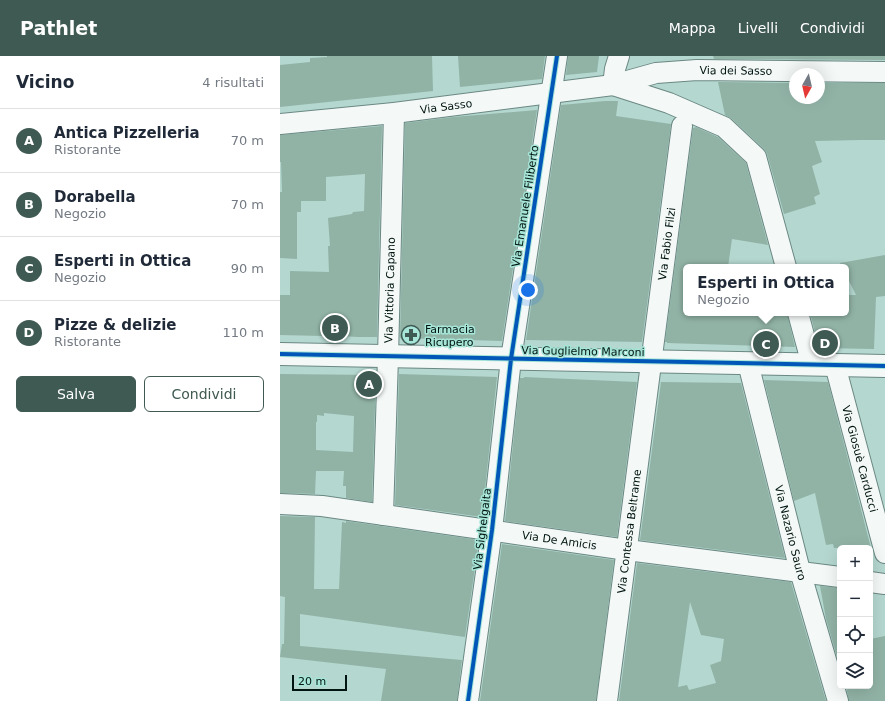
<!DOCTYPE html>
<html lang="it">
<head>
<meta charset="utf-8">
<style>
  :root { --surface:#fff; --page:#f2f2f3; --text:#1f2937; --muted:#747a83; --line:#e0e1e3; --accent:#3f5953 }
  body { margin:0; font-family:"DejaVu Sans",sans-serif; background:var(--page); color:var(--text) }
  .controls { position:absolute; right:12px; bottom:12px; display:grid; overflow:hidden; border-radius:6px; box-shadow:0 4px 16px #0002 }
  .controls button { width:36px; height:36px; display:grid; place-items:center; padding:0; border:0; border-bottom:1px solid var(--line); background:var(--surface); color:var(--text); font:20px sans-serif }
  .compass { position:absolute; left:509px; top:12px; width:36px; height:36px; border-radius:50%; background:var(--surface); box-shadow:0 4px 16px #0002; rotate:188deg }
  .scale { position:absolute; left:12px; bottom:10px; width:55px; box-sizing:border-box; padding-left:4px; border:2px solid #001510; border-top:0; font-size:11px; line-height:14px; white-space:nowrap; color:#001510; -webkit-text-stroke:3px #a6e5d7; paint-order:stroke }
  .you { position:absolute; left:248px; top:234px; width:14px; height:14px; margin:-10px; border:3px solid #fff; border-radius:50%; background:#1a73e8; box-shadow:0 0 0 6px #1a73e833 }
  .badge { display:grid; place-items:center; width:26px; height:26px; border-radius:50%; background:var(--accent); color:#fff; font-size:13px; font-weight:700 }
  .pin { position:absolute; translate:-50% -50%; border:2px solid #fff; box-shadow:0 1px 4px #0006 }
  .popup { position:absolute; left:403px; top:208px; width:166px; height:52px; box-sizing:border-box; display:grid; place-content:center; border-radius:6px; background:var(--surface); filter:drop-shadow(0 1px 3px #0005); font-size:13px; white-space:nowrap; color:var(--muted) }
  .popup b { font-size:15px; color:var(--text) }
  .popup::after { content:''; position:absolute; left:50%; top:100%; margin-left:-8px; border:8px solid transparent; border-top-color:var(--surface) }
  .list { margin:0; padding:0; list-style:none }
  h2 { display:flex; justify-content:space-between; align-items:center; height:52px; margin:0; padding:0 16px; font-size:17px }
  h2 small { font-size:13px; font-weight:400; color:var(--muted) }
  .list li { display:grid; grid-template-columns:26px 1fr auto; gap:12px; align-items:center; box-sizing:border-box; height:64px; padding:0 16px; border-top:1px solid var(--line) }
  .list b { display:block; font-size:15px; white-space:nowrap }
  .list p { margin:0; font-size:13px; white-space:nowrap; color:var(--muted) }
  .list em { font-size:13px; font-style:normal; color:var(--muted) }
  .actions { display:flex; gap:8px; padding:12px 16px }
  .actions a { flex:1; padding:9px 0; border:1px solid var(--accent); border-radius:6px; text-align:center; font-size:14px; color:var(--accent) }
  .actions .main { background:var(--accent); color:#fff }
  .icon { flex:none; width:22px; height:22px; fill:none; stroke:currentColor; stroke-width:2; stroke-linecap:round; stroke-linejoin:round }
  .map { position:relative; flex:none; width:605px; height:645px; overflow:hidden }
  header { display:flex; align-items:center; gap:24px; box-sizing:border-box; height:56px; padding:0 20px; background:var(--accent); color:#fff }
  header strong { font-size:19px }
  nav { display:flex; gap:22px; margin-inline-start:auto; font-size:14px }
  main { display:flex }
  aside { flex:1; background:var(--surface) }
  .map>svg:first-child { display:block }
  .building { fill:#91b3a6; fill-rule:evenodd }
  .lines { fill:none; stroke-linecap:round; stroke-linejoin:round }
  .street-casing { stroke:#6b8882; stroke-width:22 }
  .secondary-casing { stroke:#6b8882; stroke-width:24 }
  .street { stroke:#f4f9f8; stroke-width:20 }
  .secondary { stroke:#f4f9f8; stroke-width:22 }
  .cycleway-casing { stroke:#a6e5d7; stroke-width:6 }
  .cycleway { stroke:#0057b8; stroke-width:4 }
  .labels { text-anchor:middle; stroke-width:3; stroke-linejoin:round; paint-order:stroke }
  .street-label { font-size:11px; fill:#001510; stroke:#a6e5d7 }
  .poi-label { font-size:11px; fill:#001510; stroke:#a6e5d7; text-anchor:start }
</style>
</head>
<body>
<header>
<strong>Pathlet</strong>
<nav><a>Mappa</a><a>Livelli</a><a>Condividi</a></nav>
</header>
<main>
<aside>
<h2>Vicino<small>4 risultati</small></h2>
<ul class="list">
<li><span class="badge">A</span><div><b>Antica Pizzelleria</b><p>Ristorante</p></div><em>70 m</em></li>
<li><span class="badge">B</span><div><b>Dorabella</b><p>Negozio</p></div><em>70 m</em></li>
<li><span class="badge">C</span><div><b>Esperti in Ottica</b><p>Negozio</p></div><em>90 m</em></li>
<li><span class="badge">D</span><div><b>Pizze &amp; delizie</b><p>Ristorante</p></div><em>110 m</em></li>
</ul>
<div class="actions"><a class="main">Salva</a><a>Condividi</a></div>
</aside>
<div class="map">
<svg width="605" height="645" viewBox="0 0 605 645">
  <rect width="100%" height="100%" fill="#b4d7cf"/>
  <path class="building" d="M47 0H152L153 35 0 51V9L30 6V2L47 1Z
    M178 0H265L262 23 180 31Z
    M288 0H319L317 16 286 19Z
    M433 0H605V4L434 3Z
    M438 26 515 27V42H539V27H605V84H581L535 85 542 106 532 110 540 138 534 141 536 148 504 158 487 98 484 93 452 63 445 59Z
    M325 45H338L336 60 391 68 362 286 246 284 281 49Z
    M257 54 222 285 120 282 125 67 173 61Z
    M102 70 97 281H78L43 279V280L0 279V239H10V215L49 216 48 190H50L48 162 72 158 73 156 84 155 85 118 46 121V145H21V156H17V203L0 202V136H2L1 106H0V79Z
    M416 71 438 81 466 107 488 189 452 183 448 211H406V257H507L515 291 387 287V286H385L413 72Z
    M605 199V240L596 241 594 293 539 292 530 257H566V239H576L566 219V211H562L560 207Z
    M0 318 96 319 92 446 66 442V430H63L64 415H36L35 438 0 437ZM44 357 74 360 73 396 36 394V366H37V359L44 360Z
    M119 318 217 321 202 461 115 449Z
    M244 321 357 326 337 481 225 465 240 322H244Z
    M484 324 548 326 591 492H554L553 488 546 489 535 437 514 445Z
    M381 326 461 327 505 502 360 484Z
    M0 460 35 461 34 533H59L62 466 66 467V465L199 484 185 581 20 558V590L182 604 177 645H101L106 613 0 601 2 588H4L5 541 0 540Z
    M222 488 334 504 316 645H200Z
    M357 507 511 526 546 645H339ZM410 546 421 579 444 583 441 605 430 609 436 627 409 634 407 629 398 631Z
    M540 530 560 532V611L546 563Z
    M605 580V645H569L566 630H590V583Z"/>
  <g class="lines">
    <g class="street-casing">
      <g id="street">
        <path d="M333 29 389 47 444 71 476 101 506 211"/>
        <path d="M333 29 335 13 339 0"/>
        <path id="s1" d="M0 68 114 57 333 29 376 17 417 14 605 16"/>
        <path d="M518 257 532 309"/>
        <path id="s2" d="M468 307 520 515 558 645"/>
        <path id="s3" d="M555 309 605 497"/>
        <path id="s4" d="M0 448 42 450 347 494 560 521"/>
        <path id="s5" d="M103 459 108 301 114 57"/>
        <path d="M590 526 605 528"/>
        <path d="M188 645 212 474 231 303 277 0"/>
        <path id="s6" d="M327 645 402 70"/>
      </g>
    </g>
    <g class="secondary-casing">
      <path id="secondary" d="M0 298 605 310"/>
    </g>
    <use href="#street" class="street"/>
    <use href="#secondary" class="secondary"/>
    <g class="cycleway-casing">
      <path id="cycleway" d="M0 298 605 310
        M188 645 212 474 231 303 277 0"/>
    </g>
    <use href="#cycleway" class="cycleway"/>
  </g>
  <defs>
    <g id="pharmacy-ring" transform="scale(1)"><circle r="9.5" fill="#a6e5d7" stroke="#3f5953" stroke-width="1.5"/><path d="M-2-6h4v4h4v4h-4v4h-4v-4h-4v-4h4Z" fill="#3f5953"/></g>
  </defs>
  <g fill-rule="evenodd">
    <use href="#pharmacy-ring" x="131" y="279"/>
  </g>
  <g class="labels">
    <g class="street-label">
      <text dy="4" stroke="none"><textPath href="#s1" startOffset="460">Via dei Sasso</textPath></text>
      <text dy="4" stroke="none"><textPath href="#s1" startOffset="167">Via Sasso</textPath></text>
      <text transform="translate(245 150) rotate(-81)" y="4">Via Emanuele Filiberto</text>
      <text dy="4" stroke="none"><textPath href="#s6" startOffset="461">Via Fabio Filzi</textPath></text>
      <text dy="4" stroke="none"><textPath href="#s5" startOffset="225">Via Vittoria Capano</textPath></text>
      <text transform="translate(303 295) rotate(1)" y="4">Via Guglielmo Marconi</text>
      <text dy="4" stroke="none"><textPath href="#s3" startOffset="97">Via Giosuè Carducci</textPath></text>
      <text transform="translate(202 473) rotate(-83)" y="4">Via Sighelgaita</text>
      <text dy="4" stroke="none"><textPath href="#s6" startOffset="171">Via Contessa Beltrame</textPath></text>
      <text dy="4" stroke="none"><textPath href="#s2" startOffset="175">Via Nazario Sauro</textPath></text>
      <text dy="4" stroke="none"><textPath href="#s4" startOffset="282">Via De Amicis</textPath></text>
    </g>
    <g class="poi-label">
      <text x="145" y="277">Farmacia<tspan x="145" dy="13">Ricupero</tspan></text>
    </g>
  </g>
</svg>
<div class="controls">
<button>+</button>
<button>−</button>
<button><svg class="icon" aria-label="locate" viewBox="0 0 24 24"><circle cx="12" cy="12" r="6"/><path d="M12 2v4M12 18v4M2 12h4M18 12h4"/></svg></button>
<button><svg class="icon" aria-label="layers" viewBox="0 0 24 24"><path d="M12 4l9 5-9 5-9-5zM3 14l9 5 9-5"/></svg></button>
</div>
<svg class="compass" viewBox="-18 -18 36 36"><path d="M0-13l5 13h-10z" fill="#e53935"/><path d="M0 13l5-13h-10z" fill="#747a83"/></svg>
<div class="scale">20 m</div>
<div class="you"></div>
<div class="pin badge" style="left:89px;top:328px">A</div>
<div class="pin badge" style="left:55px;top:272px">B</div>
<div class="pin badge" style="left:486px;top:288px">C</div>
<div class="popup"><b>Esperti in Ottica</b>Negozio</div>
<div class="pin badge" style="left:545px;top:287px">D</div>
</div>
</main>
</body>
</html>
